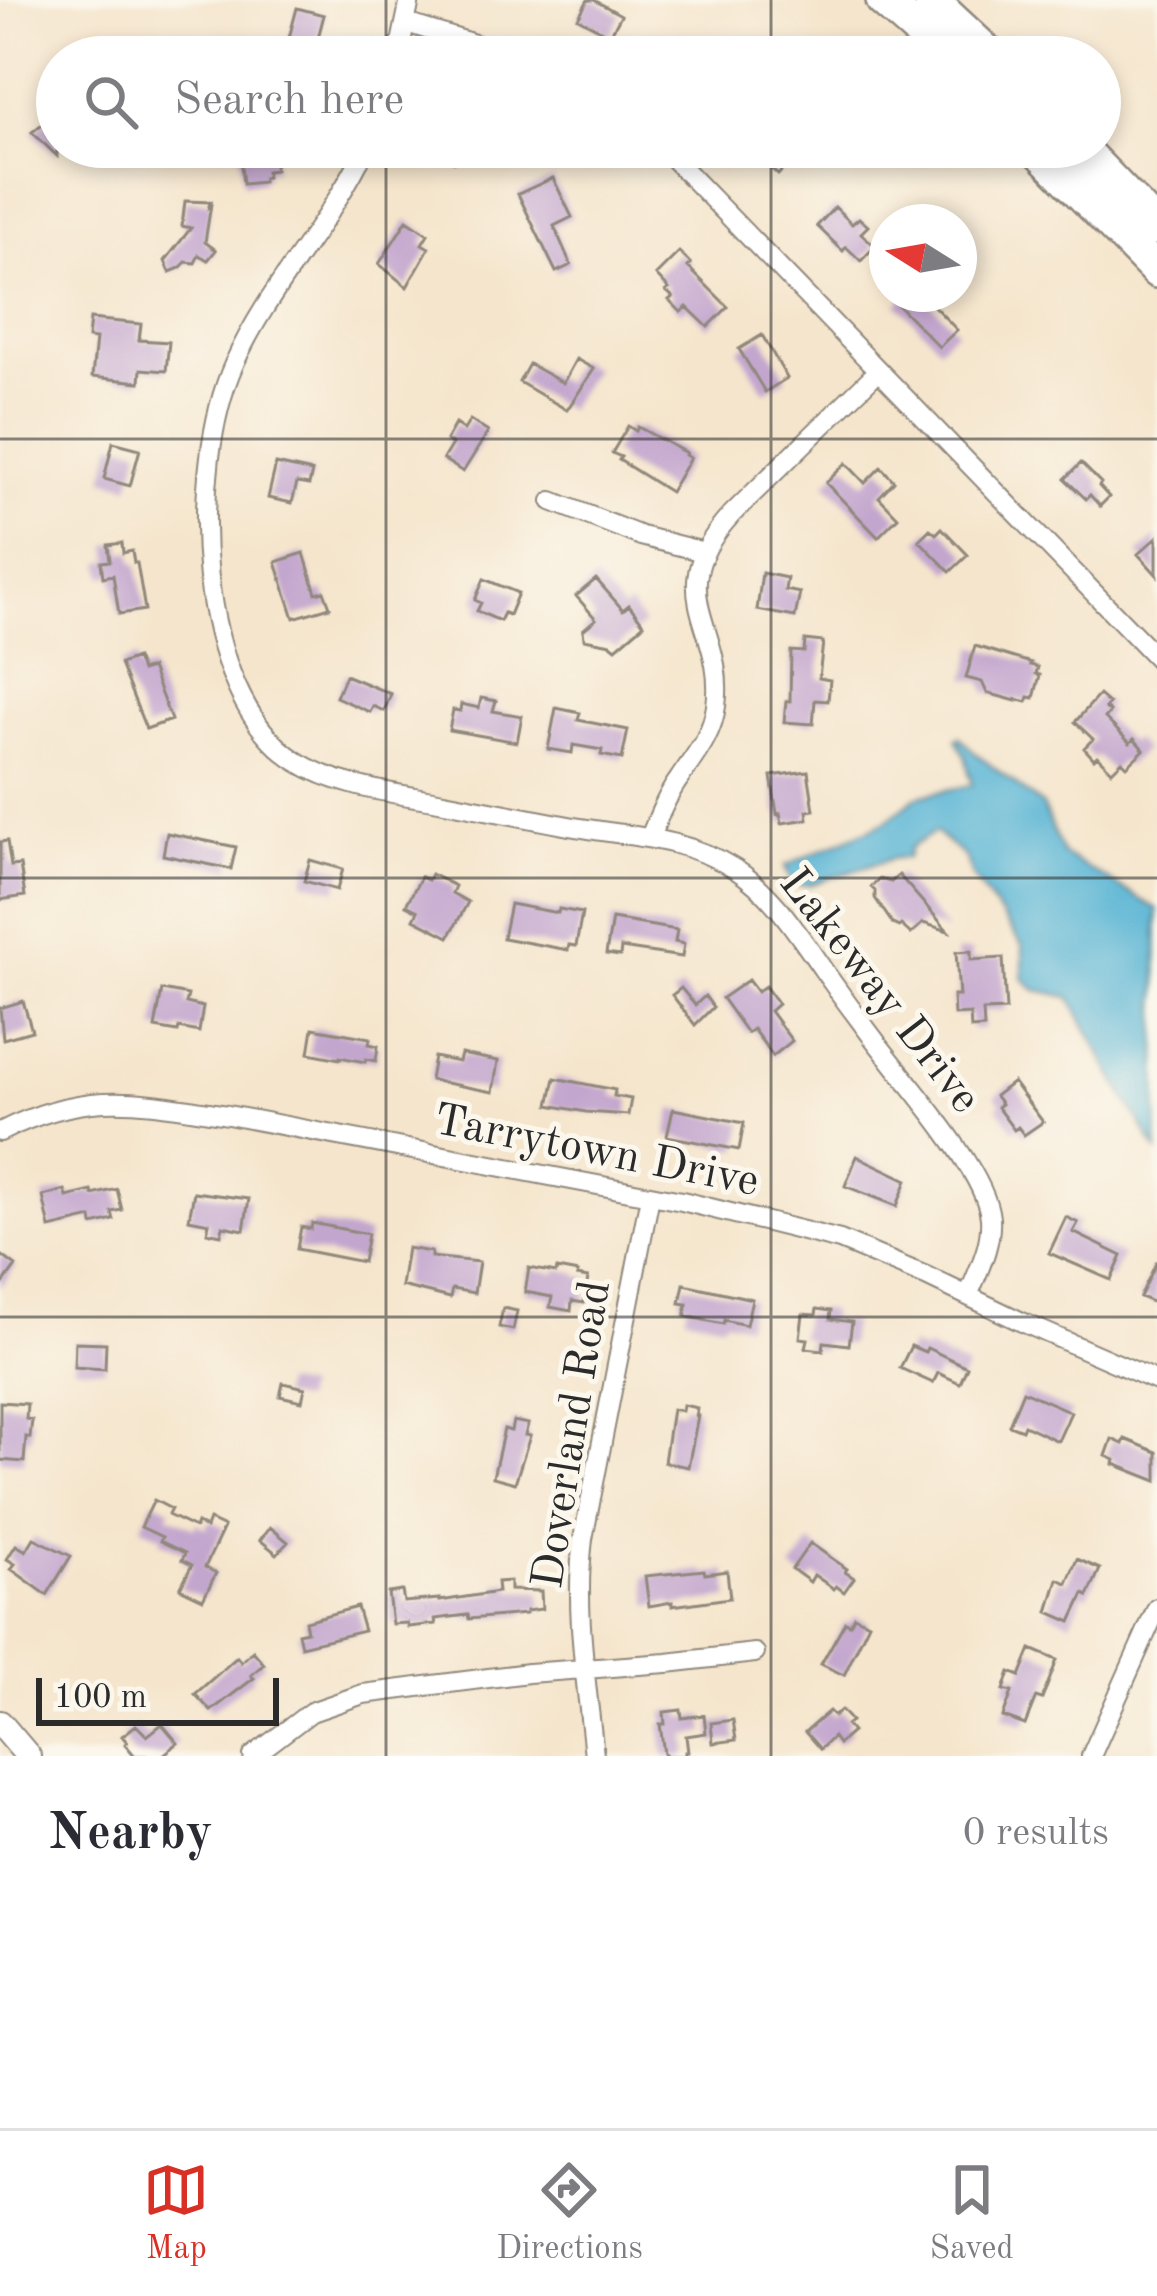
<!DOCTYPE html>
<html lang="en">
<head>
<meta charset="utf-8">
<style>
  :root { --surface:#fff; --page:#f2f2f3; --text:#2b2b33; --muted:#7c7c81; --line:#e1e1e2; --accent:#d93025 }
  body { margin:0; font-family:"Old Standard TT",serif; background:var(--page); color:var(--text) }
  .compass { position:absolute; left:869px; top:204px; width:108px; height:108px; border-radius:50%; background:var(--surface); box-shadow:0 6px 18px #0003; rotate:281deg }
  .scale { position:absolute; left:36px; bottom:30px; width:243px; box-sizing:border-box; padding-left:12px; border:6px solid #2b2b2b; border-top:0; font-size:33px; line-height:42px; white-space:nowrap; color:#2b2b2b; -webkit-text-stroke:9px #fbf7ec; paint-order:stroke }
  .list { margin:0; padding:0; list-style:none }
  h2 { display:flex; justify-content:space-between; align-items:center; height:156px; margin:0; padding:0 48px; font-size:51px }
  h2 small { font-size:39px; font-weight:400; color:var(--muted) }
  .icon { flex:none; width:66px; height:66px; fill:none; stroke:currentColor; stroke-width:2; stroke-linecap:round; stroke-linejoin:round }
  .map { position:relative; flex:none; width:1157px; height:1756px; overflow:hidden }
  .search { position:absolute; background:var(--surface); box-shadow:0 6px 18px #0003; left:36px; right:36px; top:36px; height:132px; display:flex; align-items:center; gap:30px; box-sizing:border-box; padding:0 42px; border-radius:66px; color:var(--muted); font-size:45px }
  .sheet { height:372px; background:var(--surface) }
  nav { display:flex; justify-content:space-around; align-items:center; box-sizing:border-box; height:168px; border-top:3px solid var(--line); background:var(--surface); font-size:33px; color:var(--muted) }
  nav a { display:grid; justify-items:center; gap:6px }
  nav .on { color:var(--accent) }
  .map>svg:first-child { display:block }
  .water { fill:#56b4d4; stroke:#407080; stroke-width:3 }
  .building { fill:#c3a6ce }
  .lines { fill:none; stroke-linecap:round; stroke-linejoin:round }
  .minor-casing { stroke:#90887c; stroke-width:22 }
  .tertiary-casing { stroke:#90887c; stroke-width:28 }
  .trunk-casing { stroke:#90887c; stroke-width:38 }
  .minor { stroke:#fff; stroke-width:18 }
  .tertiary { stroke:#fff; stroke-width:24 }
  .trunk { stroke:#fff; stroke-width:33 }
  .grid { fill:none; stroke:#2b2b2b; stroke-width:3; stroke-opacity:0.55 }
  .labels { text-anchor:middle; stroke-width:10; stroke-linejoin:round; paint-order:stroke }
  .street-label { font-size:45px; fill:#2b2b2b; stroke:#fbf7ec }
</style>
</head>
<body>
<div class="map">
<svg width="1157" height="1756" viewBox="0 0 1157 1756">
  <rect width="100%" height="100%" fill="#fbf7ec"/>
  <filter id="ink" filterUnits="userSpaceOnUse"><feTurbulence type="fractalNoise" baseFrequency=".00833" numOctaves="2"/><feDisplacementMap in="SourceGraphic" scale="24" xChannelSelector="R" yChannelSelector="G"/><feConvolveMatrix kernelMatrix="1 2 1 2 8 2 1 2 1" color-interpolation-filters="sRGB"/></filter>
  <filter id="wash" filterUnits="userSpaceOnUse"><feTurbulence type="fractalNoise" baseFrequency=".004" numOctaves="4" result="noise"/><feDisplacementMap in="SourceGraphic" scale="48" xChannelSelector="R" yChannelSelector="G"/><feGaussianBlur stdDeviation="2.7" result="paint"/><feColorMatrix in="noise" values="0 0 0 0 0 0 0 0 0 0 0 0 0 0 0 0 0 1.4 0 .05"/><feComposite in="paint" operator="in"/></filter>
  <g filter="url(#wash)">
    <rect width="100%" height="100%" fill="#f5e5cc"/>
    <path class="water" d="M960 737 975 753 1042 805 1063 854 1157 909V1151L1116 1082 1070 997 1036 990 1023 978V946L972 876 965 857 935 832 911 847 907 858H894L809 885H793L785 866 885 822 918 796 972 785 965 756 956 739Z"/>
    <g id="blocks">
      <path class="building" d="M588 0H594L621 15 610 35 578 18Z
        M297 8 324 15 313 57H289L290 50 286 49Z
        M57 112V156L32 132Z
        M239 147H273L275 170 266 171 267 177 263 178V182L243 184Z
        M417 147H460L455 162 417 150Z
        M747 147H785L795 156 778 175Z
        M553 178 572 217 554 226 571 265 556 272 518 194Z
        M185 201 210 202 209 206 211 204 205 242 216 250 208 260 199 255 195 263 186 262 180 268 170 272 165 261 191 228 182 226Z
        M835 207 852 224 859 218 868 226 861 233 875 246 861 261 846 247 843 251 817 226Z
        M407 220 428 234 422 244 429 248 407 287 379 264Z
        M679 252 691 264 688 267 728 307 708 327 687 307 681 312 669 300 673 297 666 291 669 289 656 275Z
        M907 294H922L957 330 939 347 897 304Z
        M90 319 141 324 139 340 169 342 166 371 141 369 140 382 92 377 96 339 88 338Z
        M762 335 787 378 765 392 739 349Z
        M576 359 594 369 567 410 519 382 529 364 563 383Z
        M470 420 488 432 463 472 443 459 452 444 446 440 455 424 464 430Z
        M628 426 636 431 638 427 686 453 685 455 690 458 670 492 619 460 621 457 612 453Z
        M113 442 140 449 130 486 104 479Z
        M846 463 865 483 881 467 894 481 879 497 898 517 878 537 826 483Z
        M1081 463 1101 483 1099 486 1109 497 1100 506 1090 495 1086 499 1065 479Z
        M276 464 312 472 309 485 297 483 292 503 268 498Z
        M942 528 968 555 950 572 919 540 930 529 936 534Z
        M1157 537V575L1138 554Z
        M122 543 123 553 132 551 134 563H137L145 610 119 614 113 575 103 577 101 562 110 561 108 545Z
        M304 553 316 593 324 591 330 607 294 618 276 562Z
        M762 573 787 578 785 590 800 593 795 617 757 610Z
        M484 579 518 593 509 615 504 613 500 621 477 611 481 603 475 600Z
        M596 579 623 610 629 605 644 624 616 648 611 644 584 639 583 630 596 619 576 596Z
        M805 640 823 642 819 678 830 680 828 701 815 700 813 724 784 722 786 701H790L791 651 804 652Z
        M975 646 1031 663 1030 665 1038 667 1036 674 1040 675 1034 698 1029 697 1027 702 1016 699V701L987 693 982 682 966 678Z
        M136 658 141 671 151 668 171 720 146 729 120 664Z
        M345 675 391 694 384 711 373 706 370 712 336 697Z
        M1099 695 1109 704 1105 708 1110 712 1105 718 1130 743 1134 739 1144 750 1127 766 1122 761 1112 771 1097 756 1094 759 1084 748 1093 739 1075 722Z
        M481 698 496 701 493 711 522 716 517 742 449 730 453 710 460 711 461 704 479 708Z
        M556 708 580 713 578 720 628 730 622 759 601 755 602 750 573 745 572 753 548 749Z
        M808 771 814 810 807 811 808 819 782 823 780 813 777 814 771 776Z
        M167 833 236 847 231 869 163 855Z
        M7 841 11 866 20 865 25 896 0 900V842Z
        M310 860 343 869 337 890 304 881Z
        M431 874 455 886 452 893 468 902 449 937 414 919 418 911 406 905 421 877 428 880Z
        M899 875 948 931 923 923 911 934 901 925 899 927 893 924 875 898V891L871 887 880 879 891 882Z
        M510 904 558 913 559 909 582 913 576 946 569 945 568 950 503 938Z
        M612 919 677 930 675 942 684 944 682 957 621 948 620 956 606 954Z
        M971 951V960L1003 958 1006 1010 983 1011 984 1028 971 1029 970 1014 954 1015 953 996H959L956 952Z
        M748 980 757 992 765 986 778 1004 770 1011 792 1041 773 1056 753 1029 747 1033 722 998Z
        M681 988 695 1005 705 996 713 1007 695 1025 672 995Z
        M162 990 188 995 186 1003 203 1007 199 1032 179 1028 178 1032 155 1028Z
        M23 1001 32 1031 3 1039 0 1008Z
        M313 1028 370 1038 369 1044 378 1046 376 1061 366 1059 365 1062 340 1057V1059L309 1053Z
        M461 1054 498 1061 493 1092 430 1080 434 1057 459 1062Z
        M555 1078 615 1090 614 1096 631 1099 628 1115 586 1112 549 1105Z
        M1013 1082 1043 1122 1024 1135 1018 1127 1014 1130 997 1107 1001 1104 995 1096Z
        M673 1109 744 1123 739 1150 667 1136Z
        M857 1156 907 1180 897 1206 845 1186Z
        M117 1189 122 1210 112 1212 114 1220 93 1225 92 1218 50 1228 43 1196 65 1190 67 1197 92 1191 93 1195Z
        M194 1192 249 1199 244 1230 223 1226 221 1235 207 1232 209 1223 189 1219Z
        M1066 1217 1078 1223 1073 1232 1122 1256 1111 1280 1049 1253Z
        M312 1223 368 1234 363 1262 297 1249 301 1227 311 1229Z
        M407 1248 431 1252V1257L479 1262 474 1293 452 1289 450 1298 401 1286Z
        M0 1254 16 1266 0 1288Z
        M1157 1261V1304L1140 1297Z
        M529 1268 556 1273 557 1269 578 1273 577 1276 588 1278 584 1303 572 1301 571 1311 550 1307 552 1297 525 1292Z
        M684 1284 752 1299 746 1325 724 1320 723 1324 685 1316 687 1304 680 1303Z
        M503 1308 517 1311 513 1330 499 1327Z
        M817 1309 831 1311 830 1319 852 1322 849 1345 824 1342 823 1350 806 1348 808 1339 800 1338 803 1314 816 1315Z
        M75 1342 106 1343 105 1369 74 1367Z
        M911 1346 925 1352 927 1348 967 1367 960 1383 938 1373 933 1383 900 1368Z
        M283 1383 305 1388 302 1401 280 1396Z
        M1023 1391 1071 1412 1058 1441 1024 1425 1022 1430 1009 1425Z
        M0 1402 27 1404 26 1419 32 1420 30 1438 26 1437 24 1462 0 1460Z
        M683 1405 697 1408 696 1416H698L688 1467 664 1462 672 1409 682 1411Z
        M513 1421 528 1424 525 1435 530 1436 515 1483 493 1477 504 1429 511 1431Z
        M1112 1439 1123 1444 1125 1439 1157 1452V1481L1114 1464 1115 1460 1106 1456Z
        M154 1500 171 1509 168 1515 195 1528 197 1523 206 1528 209 1520 224 1527 205 1567 216 1573 203 1599 180 1588 192 1565 182 1560 185 1553 160 1541 162 1537 141 1527Z
        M270 1527 288 1542 277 1554 260 1540Z
        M34 1538 71 1556 47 1595 11 1569 15 1564 7 1559 16 1545 26 1551Z
        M810 1543 847 1569 845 1572 854 1578 844 1592 836 1586 834 1589 814 1575 810 1582 792 1569Z
        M1077 1559 1100 1569 1088 1596 1084 1594 1071 1622 1048 1612 1058 1579 1067 1583Z
        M704 1570 705 1574 727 1571 730 1598 672 1606V1602L649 1606 645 1576Z
        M510 1581V1590L541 1591 542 1609 526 1611V1614L469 1619 468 1615 435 1619 436 1624 408 1627 407 1623 392 1624 388 1593 402 1591 404 1602 440 1599V1601L498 1592 497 1582Z
        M357 1607 364 1631 301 1646 298 1633 307 1631 305 1621Z
        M854 1616 869 1623 844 1675 821 1664 845 1622 850 1624Z
        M1031 1649 1057 1660 1042 1699 1036 1697 1025 1725 1003 1717 1012 1692 1004 1690 1010 1672 1020 1676Z
        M253 1651 264 1664 251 1675 254 1678 211 1711 195 1694 237 1657 241 1662Z
        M681 1710 682 1718 704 1715 706 1733 686 1736 688 1752H685V1756H668L664 1754 660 1724H665L664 1712Z
        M841 1710 851 1721 846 1725 852 1732 838 1744 833 1737 820 1749 805 1732 829 1711 834 1716Z
        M733 1720 736 1740 713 1743 711 1723Z
        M162 1724 178 1743 162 1756H135L125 1744 127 1742 122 1736 136 1725 147 1736Z"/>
    </g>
  </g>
  <g filter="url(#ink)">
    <use href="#blocks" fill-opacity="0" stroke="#90887c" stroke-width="3"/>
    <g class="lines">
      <g class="minor-casing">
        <path id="minor" d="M406 23 517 57
          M398 57 410 0
          M366 147C330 224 269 286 234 364 188 466 192 694 296 761 339 788 395 793 444 802 486 810 527 818 569 826 626 836 685 837 735 869 773 893 798 934 824 971 850 1008 877 1044 906 1080 930 1110 987 1180 990 1218 992 1245 978 1271 968 1296
          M662 147 1157 658
          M552 501 641 536 704 552
          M650 837C658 818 666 797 679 779 695 755 712 736 716 706 727 626 657 594 732 514L878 371
          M0 1132C87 1088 137 1101 228 1115L682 1201 840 1240 926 1276 1022 1322 1157 1381
          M253 1756 311 1712 363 1694 528 1673 667 1663 755 1653
          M594 1756C587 1683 574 1612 583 1539L650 1196
          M1091 1756 1157 1608"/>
      </g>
      <g class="tertiary-casing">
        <path id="tertiary" d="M0 1723 28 1756"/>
      </g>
      <g class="trunk-casing">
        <path id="trunk" d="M883 0 948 57
          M931 0 992 57
          M1036 147 1157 271
          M1079 147 1157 228"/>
      </g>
      <use href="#minor" class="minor"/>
      <use href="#tertiary" class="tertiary"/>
      <use href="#trunk" class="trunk"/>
    </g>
  </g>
  <path class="grid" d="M386 0V57M771 0V57M386 147V1756M771 147V1756M0 439H1157M0 878H1157M0 1317H1157"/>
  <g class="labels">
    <g class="street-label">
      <text transform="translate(882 989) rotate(52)" y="16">Lakeway Drive</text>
      <text transform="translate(597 1148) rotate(11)" y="16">Tarrytown Drive</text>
      <text transform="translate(569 1434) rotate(-81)" y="16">Doverland Road</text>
    </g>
  </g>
</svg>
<svg class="compass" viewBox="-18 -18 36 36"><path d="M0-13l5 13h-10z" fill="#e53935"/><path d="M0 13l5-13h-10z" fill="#7c7c81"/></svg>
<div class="scale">100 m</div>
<div class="search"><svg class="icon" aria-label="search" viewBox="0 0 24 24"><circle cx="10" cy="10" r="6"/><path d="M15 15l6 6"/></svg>Search here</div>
</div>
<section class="sheet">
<h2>Nearby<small>0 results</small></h2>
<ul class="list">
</ul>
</section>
<nav>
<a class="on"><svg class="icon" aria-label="map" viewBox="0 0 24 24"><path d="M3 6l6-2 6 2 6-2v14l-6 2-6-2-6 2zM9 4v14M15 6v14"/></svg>Map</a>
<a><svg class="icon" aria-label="directions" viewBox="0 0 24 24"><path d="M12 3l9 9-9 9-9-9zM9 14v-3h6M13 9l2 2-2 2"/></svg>Directions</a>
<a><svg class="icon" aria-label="saved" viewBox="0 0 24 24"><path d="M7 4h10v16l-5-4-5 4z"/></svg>Saved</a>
</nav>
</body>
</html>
